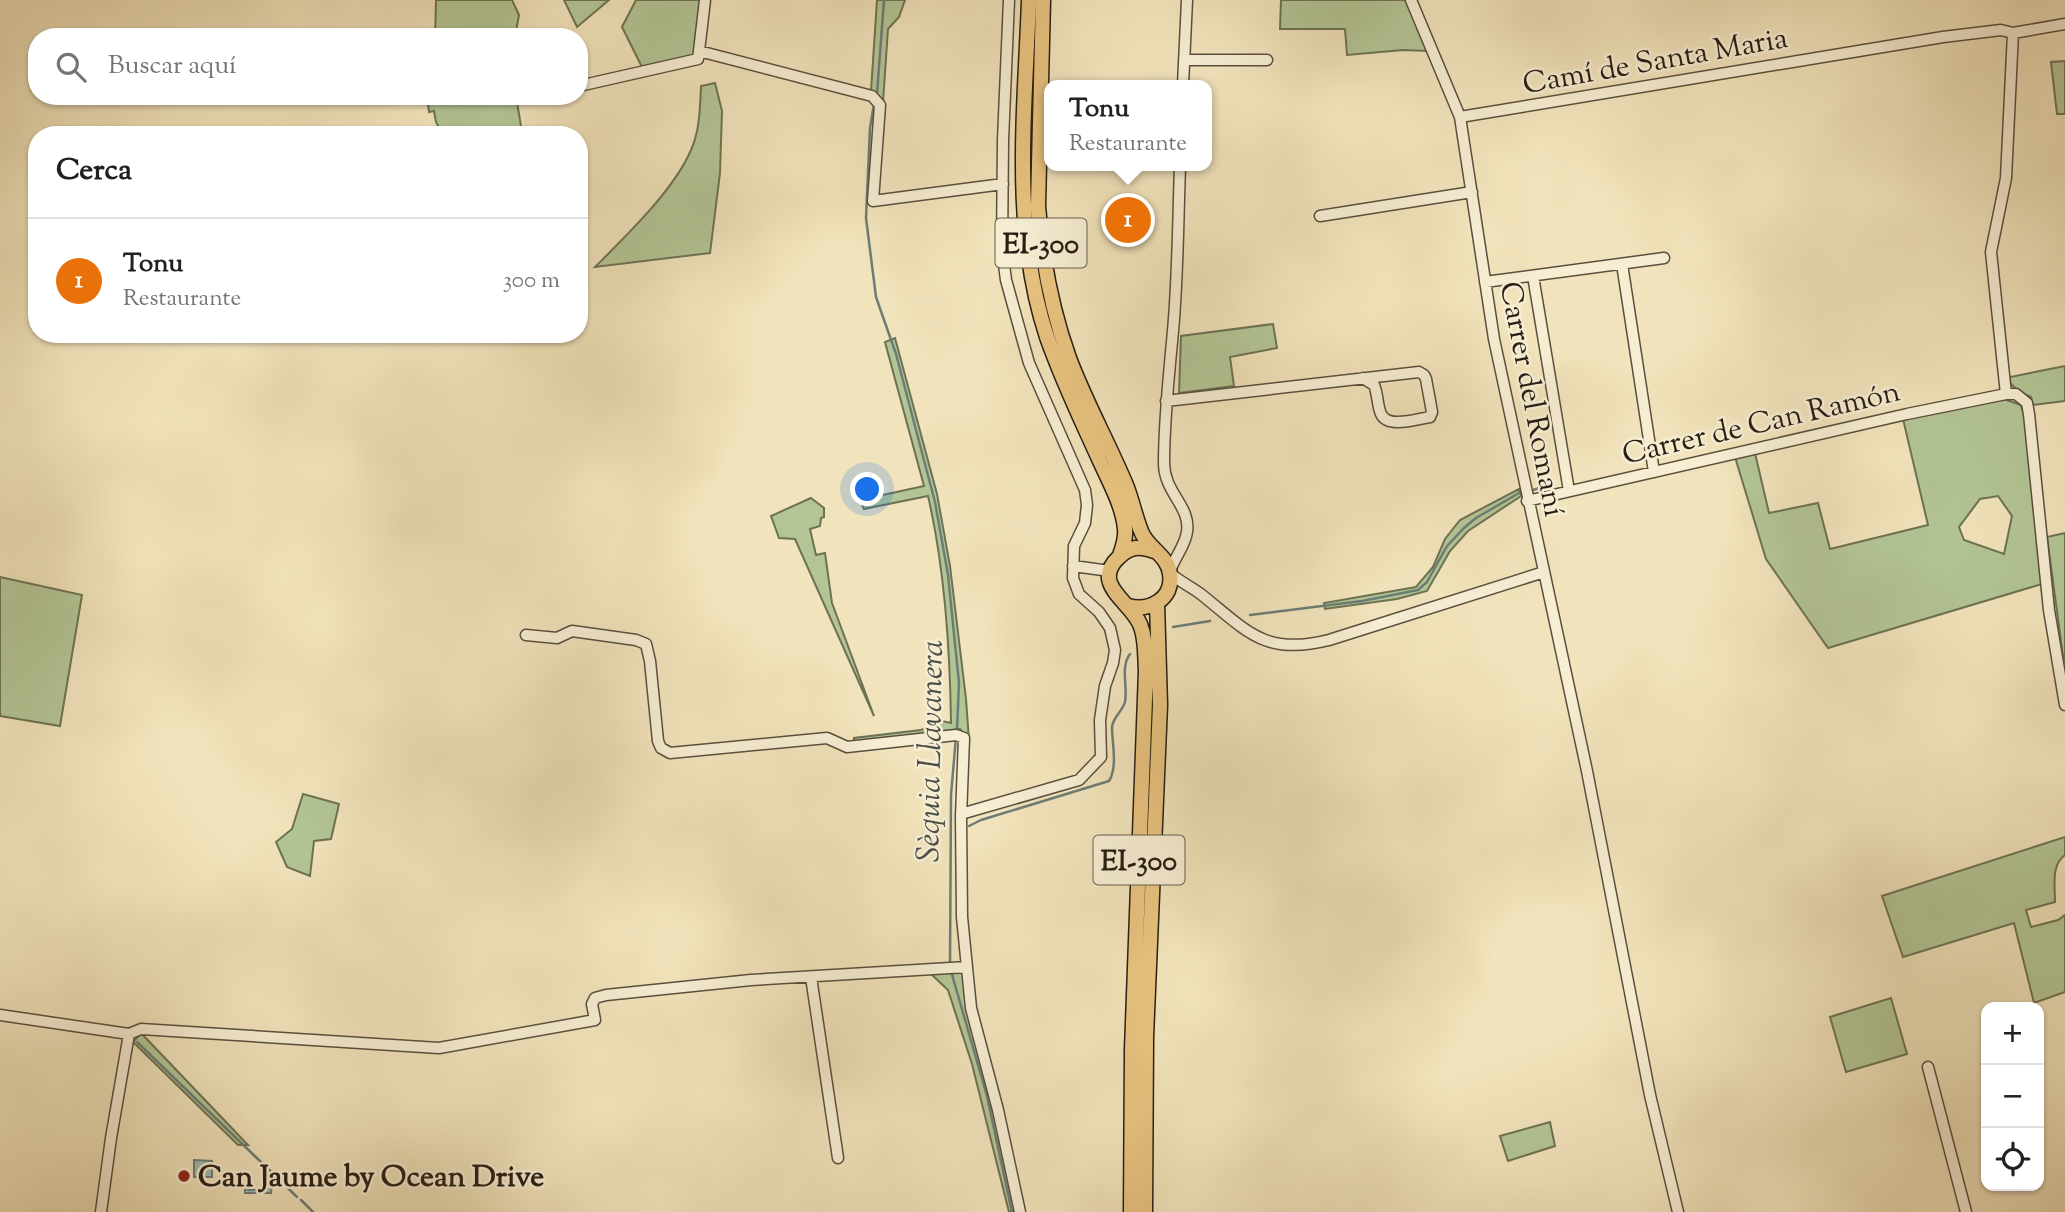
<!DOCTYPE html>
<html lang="es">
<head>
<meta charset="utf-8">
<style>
  :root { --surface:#fff; --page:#f6f6f6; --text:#202124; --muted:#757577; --line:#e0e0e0; --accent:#1a73e8 }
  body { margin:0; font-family:"Sorts Mill Goudy",serif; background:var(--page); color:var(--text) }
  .controls { position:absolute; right:21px; bottom:21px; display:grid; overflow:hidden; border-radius:14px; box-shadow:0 2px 5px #0004 }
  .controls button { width:63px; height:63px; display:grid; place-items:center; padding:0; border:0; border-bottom:2px solid var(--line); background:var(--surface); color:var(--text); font:35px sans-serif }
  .you { position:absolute; left:868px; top:490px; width:24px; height:24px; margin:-18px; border:5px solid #fff; border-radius:50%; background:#1a73e8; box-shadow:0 0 0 10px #1a73e833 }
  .badge { display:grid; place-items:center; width:46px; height:46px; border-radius:50%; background:var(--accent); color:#fff; font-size:23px; font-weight:700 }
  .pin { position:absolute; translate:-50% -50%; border:4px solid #fff; box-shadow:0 2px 7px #0006 }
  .popup { position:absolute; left:1044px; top:80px; width:168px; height:91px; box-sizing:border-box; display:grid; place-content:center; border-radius:14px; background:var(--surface); filter:drop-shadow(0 2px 5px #0005); font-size:23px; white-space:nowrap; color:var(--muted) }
  .popup b { font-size:26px; color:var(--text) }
  .popup::after { content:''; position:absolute; left:50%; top:100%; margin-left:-14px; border:14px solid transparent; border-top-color:var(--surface) }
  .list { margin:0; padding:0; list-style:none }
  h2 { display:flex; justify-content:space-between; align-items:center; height:91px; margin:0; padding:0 28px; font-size:30px }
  h2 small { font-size:23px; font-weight:400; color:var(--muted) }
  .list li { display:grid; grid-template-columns:46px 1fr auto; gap:21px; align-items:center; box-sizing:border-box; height:126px; padding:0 28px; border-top:2px solid var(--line) }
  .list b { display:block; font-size:26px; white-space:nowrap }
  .list p { margin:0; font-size:23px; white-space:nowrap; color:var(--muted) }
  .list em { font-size:23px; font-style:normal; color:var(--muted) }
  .icon { flex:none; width:38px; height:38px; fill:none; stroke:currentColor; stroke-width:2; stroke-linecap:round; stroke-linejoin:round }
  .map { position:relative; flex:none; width:2065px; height:1212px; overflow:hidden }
  .search { position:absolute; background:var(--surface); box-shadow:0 2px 5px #0004; left:28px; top:28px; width:560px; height:77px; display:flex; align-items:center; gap:18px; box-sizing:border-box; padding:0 24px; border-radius:28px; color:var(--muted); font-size:26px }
  .panel { position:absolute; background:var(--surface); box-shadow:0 2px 5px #0004; left:28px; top:126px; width:560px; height:217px; border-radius:28px }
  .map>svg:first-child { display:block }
  .green { fill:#b3c595; stroke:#6d7254; stroke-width:2; fill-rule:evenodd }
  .water { fill:#9bbdb5; stroke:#6d7d75; stroke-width:2 }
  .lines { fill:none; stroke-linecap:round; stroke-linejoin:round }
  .stream { stroke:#6d7d75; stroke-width:2.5 }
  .minor-casing { stroke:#5a4f3e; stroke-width:13 }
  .major-casing { stroke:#271e14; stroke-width:17 }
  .minor { stroke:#f6edd3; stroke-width:10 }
  .major { stroke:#e8c27e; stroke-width:14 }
  .poi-dot { fill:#8f2418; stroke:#f6edd3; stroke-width:2.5 }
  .labels { text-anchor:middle; stroke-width:5; stroke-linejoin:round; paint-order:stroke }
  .shield { fill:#f6edd3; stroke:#655c4d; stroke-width:2 }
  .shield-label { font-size:28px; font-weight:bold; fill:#271e14 }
  .street-label { font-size:30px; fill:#271e14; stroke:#f6edd3 }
  .poi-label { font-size:30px; font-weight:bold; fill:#271e14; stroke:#f6edd3; text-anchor:start }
  .water-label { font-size:32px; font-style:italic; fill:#4a4e44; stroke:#f6edd3 }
</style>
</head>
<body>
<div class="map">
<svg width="2065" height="1212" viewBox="0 0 2065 1212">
  <rect width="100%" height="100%" fill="#f1e3bb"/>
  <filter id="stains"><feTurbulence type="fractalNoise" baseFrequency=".00286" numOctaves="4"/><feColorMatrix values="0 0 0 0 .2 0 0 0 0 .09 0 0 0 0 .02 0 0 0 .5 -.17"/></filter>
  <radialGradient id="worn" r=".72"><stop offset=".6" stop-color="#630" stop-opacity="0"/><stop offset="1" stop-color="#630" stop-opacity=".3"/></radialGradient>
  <path class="green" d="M436 0H512L519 15 515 37H435Z
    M564 0H609L577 27Z
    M636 0H701L695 56 643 69 622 27Z
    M877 0H905L899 17 888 29 883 102 871 91Z
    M1281 0H1407L1427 51 1403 50 1347 55 1345 29H1280Z
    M2065 61V114H2057L2051 62Z
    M715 83 722 111 720 173 710 253 595 267C626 236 674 190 691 150 700 130 700 107 701 86Z
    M427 96H516L522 132 485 127 481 135H443L436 122 434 111 429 112Z
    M1273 324 1277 348 1230 357 1234 386 1179 393 1181 336Z
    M895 338 937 494 950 566 966 699 969 740 960 729 854 743V738L921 730 942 721 951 723C950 648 945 569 928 496L864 509 860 500 924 486 885 342Z
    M2065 366V401L2033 405 2031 397 2018 391 2005 378Z
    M2004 399 2021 405 2027 426 2029 463 2042 584 1828 648 1766 559 1735 457 1755 453 1769 513 1818 503 1830 549 1928 525 1903 419ZM1998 496 2012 516 2004 554 1964 540 1959 527 1980 499Z
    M1519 489 1521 496 1468 531 1450 551 1427 591 1397 599 1325 609 1324 603 1416 587 1433 567 1445 539 1460 520Z
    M811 498 824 508V517L821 518 820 526 810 529 816 555 825 553 832 603 874 716 795 539 779 538 771 516Z
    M2065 533V671L2047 537Z
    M0 577 82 595 60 726 0 716Z
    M303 794 339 804 331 839 314 841 310 876 287 867 276 842 292 829Z
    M2065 837V855C2051 864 2055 887 2055 902L2026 910 2031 927 2058 920 2065 915V992L2034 1003 2014 923 1903 957 1882 896Z
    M964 970 1016 1212H1009L972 1064 948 990 929 972Z
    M1891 998 1907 1054 1846 1072 1830 1017Z
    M141 1033 248 1145H238L133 1042Z
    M1550 1122 1555 1146 1508 1161 1500 1136Z"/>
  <path class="water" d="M194 1160 212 1161V1177H194Z
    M266 1177 272 1180 271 1193H245V1187H248V1190H262V1180Z"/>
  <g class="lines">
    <path class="stream" d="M877 94 884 0
      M874 104 870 128 866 218 876 297 896 354 935 502 948 575 959 683 957 730
      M1529 491 1540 488
      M1250 615 1362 601 1418 590 1427 582 1447 546 1464 528 1476 518 1519 493
      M1173 627 1210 621
      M969 826 981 820 1109 781C1118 767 1112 743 1112 727 1113 717 1122 712 1125 702 1128 687 1120 667 1130 654
      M950 965 951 795 956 737
      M951 971 987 1096 1012 1212
      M137 1042 297 1197
      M301 1200 313 1212"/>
    <g class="minor-casing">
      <path id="minor" d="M705 0 699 51 872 96 880 105 873 201 1003 184
        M1411 0 1460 117 1494 339 1587 771 1650 1095 1678 1212
        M1184 60H1267
        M1183 85 1187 0
        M579 86 698 59 699 51
        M1460 117 1943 37 2001 30 2013 33 2065 24
        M1320 216 1472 192
        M1622 264 1654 472
        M1533 276 1569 491
        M1485 282 1664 258
        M2006 394 1991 252 2006 178 2013 33
        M1166 401 1419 372 1424 375 1426 379 1432 412 1430 417C1417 419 1388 429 1381 414 1377 405 1378 394 1374 385L1363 378
        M1527 501 1907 414 2006 394H2016L2027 403 2029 414 2049 610 2065 705
        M1073 566 1110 571
        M1170 571C1175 557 1185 546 1187 532 1191 506 1164 493 1164 463 1164 419 1169 375 1173 331 1178 276 1178 221 1180 166
        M1170 573C1180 582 1192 587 1202 595 1248 632 1265 656 1329 640L1544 572
        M526 635 557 638 572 631 636 640 646 644 650 661 658 741 661 748 670 753 827 738 847 747 956 735 964 738 961 817 962 917 971 1008 998 1110 1020 1212
        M961 814 1079 780 1101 757 1100 720 1105 686 1113 663 1115 650 1110 628 1099 612 1079 594 1073 578 1074 546 1085 523 1087 505 1085 490 1029 363 1006 280 1002 249 1003 140 1009 0
        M811 977 838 1158
        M0 1015 129 1034 141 1029 439 1048 595 1020 592 1004 595 998 606 995 751 980 967 967
        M1928 1067 1966 1212
        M101 1212 111 1138 129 1034"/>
    </g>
    <g class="major-casing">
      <path id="major" d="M1029 0C1025 112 1011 229 1047 337 1062 380 1081 419 1099 459 1109 481 1123 506 1125 529 1126 538 1123 547 1120 555
        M1043 0 1038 206C1042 258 1051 308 1069 358 1085 401 1108 442 1126 485 1132 500 1135 516 1141 531 1147 548 1168 555 1170 574 1174 599 1149 612 1128 606
        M1131 1212 1132 1049 1146 671C1145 656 1146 640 1141 627 1134 603 1089 585 1119 557 1130 546 1140 546 1154 551
        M1145 1212 1146 1037 1160 705 1157 603"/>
    </g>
    <use href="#minor" class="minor"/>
    <use href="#major" class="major"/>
  </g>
  <circle class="poi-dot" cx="184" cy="1176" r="7"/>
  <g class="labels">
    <g class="shield">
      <rect x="995.5" y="218.5" width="91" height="49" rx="5"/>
      <rect x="1093.5" y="835.5" width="91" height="49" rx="5"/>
    </g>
    <g class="shield-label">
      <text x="1041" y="253">EI-300</text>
      <text x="1139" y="870">EI-300</text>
    </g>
    <g class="street-label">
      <text transform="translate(1655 60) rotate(-10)" y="10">Camí de Santa Maria</text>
      <text transform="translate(1533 399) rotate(79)" y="10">Carrer del Romaní</text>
      <text transform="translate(1761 422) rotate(-13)" y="10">Carrer de Can Ramón</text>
    </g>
    <g class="poi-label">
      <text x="198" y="1186">Can Jaume by Ocean Drive</text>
    </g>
    <g class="water-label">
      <text transform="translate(929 751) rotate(-89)" y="11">Sèquia Llavanera</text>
    </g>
  </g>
  <rect width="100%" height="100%" filter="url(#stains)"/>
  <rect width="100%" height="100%" fill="url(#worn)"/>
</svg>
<div class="controls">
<button>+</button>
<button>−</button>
<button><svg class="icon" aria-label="locate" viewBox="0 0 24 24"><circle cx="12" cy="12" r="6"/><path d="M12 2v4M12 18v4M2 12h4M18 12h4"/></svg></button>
</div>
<div class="you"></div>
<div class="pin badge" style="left:1128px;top:220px;background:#e8710a">1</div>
<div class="popup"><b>Tonu</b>Restaurante</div>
<div class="search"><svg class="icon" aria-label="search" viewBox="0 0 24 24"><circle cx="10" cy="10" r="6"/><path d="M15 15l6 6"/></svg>Buscar aquí</div>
<section class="panel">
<h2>Cerca<small></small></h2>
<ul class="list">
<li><span class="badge" style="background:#e8710a">1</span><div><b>Tonu</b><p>Restaurante</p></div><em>300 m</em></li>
</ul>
</section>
</div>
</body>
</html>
